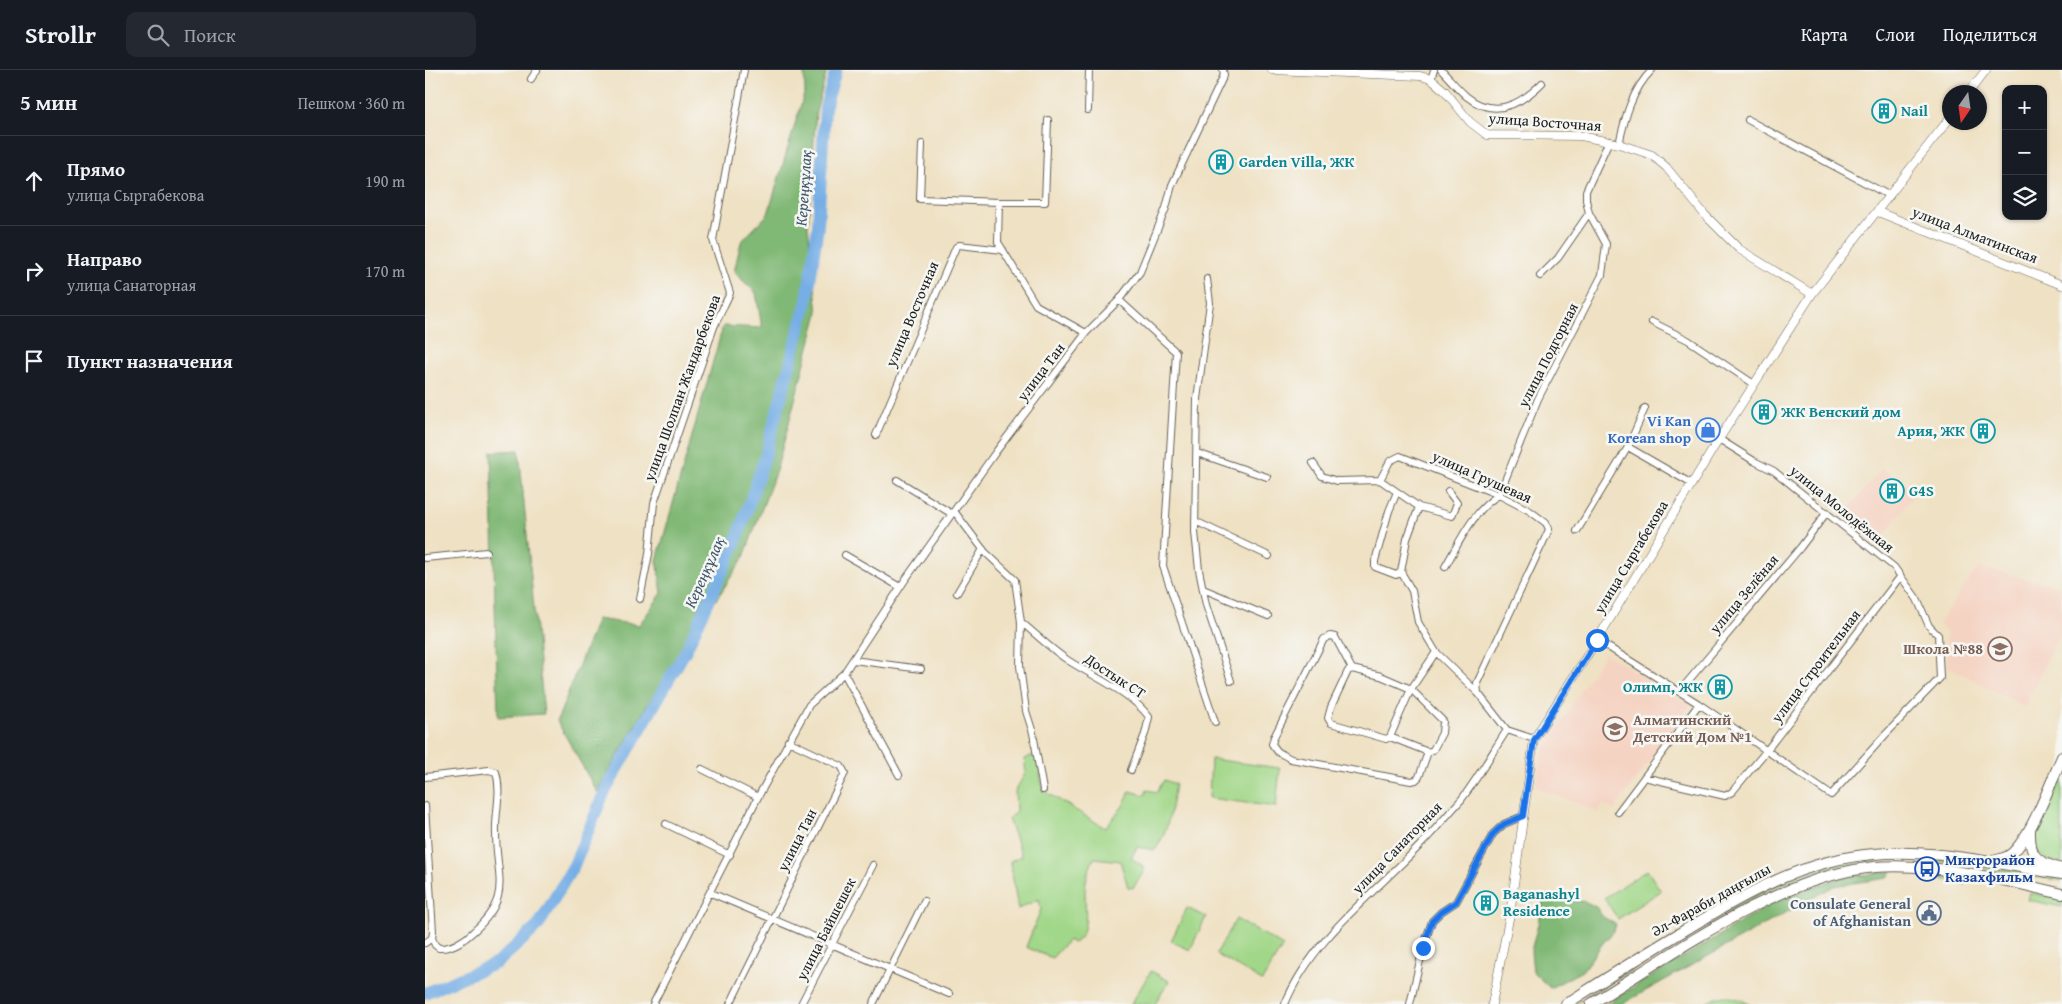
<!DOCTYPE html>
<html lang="ru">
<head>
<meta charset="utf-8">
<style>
  :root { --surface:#171b24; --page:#242831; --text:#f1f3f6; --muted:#9ea1a6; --line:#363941 }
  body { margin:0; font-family:"Gentium Book Plus",serif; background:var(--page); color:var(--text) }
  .controls { position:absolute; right:15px; top:15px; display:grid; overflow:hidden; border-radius:10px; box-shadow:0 1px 4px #0004 }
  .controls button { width:45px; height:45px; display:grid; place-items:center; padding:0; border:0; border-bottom:1px solid var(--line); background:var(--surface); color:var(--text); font:25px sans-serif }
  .compass { position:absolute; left:1517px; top:15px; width:45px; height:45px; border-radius:50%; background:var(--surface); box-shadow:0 1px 4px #0004; rotate:193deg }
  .stop { position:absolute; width:15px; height:15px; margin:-11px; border:4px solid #1a73e8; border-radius:50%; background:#fff }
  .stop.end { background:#1a73e8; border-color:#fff; box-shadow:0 1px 5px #0008 }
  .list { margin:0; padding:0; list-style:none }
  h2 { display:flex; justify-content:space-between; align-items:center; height:65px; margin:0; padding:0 20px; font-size:21px }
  h2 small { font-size:16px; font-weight:400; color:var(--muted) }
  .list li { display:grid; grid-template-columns:32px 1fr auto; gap:15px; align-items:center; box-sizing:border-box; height:90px; padding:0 20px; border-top:1px solid var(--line) }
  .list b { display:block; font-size:19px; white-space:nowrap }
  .list p { margin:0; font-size:16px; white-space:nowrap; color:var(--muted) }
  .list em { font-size:16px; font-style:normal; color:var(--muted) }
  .icon { flex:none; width:28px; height:28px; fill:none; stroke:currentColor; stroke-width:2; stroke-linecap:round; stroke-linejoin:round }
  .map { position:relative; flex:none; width:1637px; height:934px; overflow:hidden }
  header { display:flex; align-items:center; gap:30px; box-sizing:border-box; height:70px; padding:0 25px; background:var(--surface); border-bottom:1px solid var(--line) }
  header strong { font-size:24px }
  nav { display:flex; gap:28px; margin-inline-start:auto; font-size:18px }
  .search { width:350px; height:45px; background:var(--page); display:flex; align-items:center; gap:12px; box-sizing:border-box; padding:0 18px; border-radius:10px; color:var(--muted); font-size:19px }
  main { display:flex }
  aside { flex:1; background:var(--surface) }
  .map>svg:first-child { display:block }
  .built { fill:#f5d3c2 }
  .green { fill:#a1d788; stroke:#5e7a52 }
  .forest { fill:#80b874; stroke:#4e6a48 }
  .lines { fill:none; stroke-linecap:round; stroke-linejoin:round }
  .river { stroke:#76aee5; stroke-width:12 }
  .minor-casing { stroke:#666156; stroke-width:8 }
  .tertiary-casing { stroke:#666156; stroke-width:9 }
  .primary-casing { stroke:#666156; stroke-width:12 }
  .minor { stroke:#fff; stroke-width:6 }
  .tertiary { stroke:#fff; stroke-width:8 }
  .primary { stroke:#fff; stroke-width:10 }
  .route { stroke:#1a73e8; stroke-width:6 }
  .labels { text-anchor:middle; stroke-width:5; stroke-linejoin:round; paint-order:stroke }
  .culture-label { font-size:15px; font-weight:bold; fill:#0d838f; stroke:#f6f6f2; text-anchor:start }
  .street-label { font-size:15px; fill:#1c1c1c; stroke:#f6f6f2 }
  .shop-label { font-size:15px; font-weight:bold; fill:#366cbe; stroke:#f6f6f2; text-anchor:end }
  .education-label { font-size:15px; font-weight:bold; fill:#785e54; stroke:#f6f6f2; text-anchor:end }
  .transit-label { font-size:15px; font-weight:bold; fill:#164399; stroke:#f6f6f2; text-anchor:start }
  .service-label { font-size:15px; font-weight:bold; fill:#4e5e75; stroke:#f6f6f2; text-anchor:end }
  .water-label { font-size:16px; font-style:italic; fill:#40566c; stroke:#f6f6f2 }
</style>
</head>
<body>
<header>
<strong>Strollr</strong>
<div class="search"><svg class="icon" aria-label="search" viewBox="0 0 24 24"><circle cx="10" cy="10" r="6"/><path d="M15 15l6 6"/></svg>Поиск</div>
<nav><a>Карта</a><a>Слои</a><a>Поделиться</a></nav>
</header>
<main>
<aside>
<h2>5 мин<small>Пешком · 360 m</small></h2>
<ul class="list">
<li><svg class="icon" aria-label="ahead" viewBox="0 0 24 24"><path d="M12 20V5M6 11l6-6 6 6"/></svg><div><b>Прямо</b><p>улица Сыргабекова</p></div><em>190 m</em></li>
<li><svg class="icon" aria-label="right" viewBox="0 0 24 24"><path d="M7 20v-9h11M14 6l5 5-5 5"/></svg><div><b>Направо</b><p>улица Санаторная</p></div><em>170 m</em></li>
<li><svg class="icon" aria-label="arrive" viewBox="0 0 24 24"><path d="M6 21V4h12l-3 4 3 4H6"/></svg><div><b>Пункт назначения</b></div></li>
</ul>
</aside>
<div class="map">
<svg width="1637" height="934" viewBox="0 0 1637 934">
  <rect width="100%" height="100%" fill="#f6f6f2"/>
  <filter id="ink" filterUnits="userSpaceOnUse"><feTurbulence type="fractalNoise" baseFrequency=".02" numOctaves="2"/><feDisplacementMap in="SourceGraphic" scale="10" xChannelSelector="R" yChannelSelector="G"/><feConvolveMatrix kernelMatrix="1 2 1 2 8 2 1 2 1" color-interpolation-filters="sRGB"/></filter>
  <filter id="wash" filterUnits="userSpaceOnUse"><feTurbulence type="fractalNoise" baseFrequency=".0096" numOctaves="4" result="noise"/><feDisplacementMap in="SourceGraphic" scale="20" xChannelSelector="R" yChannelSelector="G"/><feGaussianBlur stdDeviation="1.12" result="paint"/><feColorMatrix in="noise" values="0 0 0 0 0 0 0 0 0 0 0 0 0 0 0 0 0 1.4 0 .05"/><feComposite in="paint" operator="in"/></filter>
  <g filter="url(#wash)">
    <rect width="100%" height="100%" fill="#efe1c3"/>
    <path class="built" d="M1457 398 1491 421 1452 476 1418 446Z
      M1553 497 1637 517V560L1599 637 1523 596 1521 561 1513 554Z
      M1180 583 1266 635 1189 740 1178 734 1173 742 1111 717 1117 683Z"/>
    <path class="green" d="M611 684 618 720 680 758 698 736 705 721 720 725 722 720 732 722 739 710 750 714C746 737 744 761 730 780L712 777 706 788 718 796V803L708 818 703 817 695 791 669 788C666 795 662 803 661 811 657 830 668 861 649 873L643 870 627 888 601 877 616 839 614 829 593 839 585 791 597 786 583 749 591 741 590 721 601 702 599 689Z
      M786 689 855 698 851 737 784 728Z
      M1637 707V793L1622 790 1612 782 1609 770Z
      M1467 785 1500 786 1637 808V811L1500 789 1468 788 1401 799 1346 818 1248 874 1150 934 1246 871 1345 816 1401 795Z
      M1222 800 1236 821 1193 849 1179 828Z
      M1513 806 1541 810V815L1511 808Z
      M1605 823 1637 829V837L1603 830Z
      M762 838 781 847 765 880 746 871Z
      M811 849 858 876 837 911 791 884Z
      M726 901 744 911 730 934H706Z
      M1301 926 1317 930 1324 934H1278L1293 927Z"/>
    <path class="forest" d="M379 0H402L391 42 383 156 393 243 352 398 319 487 220 639 172 722 132 651 172 549 214 555 237 523 232 490 298 256 337 258 331 223 309 202 316 172 343 144 380 21Z
      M94 380 119 644 73 647 66 382Z
      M1467 801 1463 808 1409 816 1197 934H1181L1346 834 1372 823 1412 809Z
      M1118 825 1161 832 1171 837 1178 847 1191 854 1189 861 1178 873 1157 901 1125 918 1108 902 1106 881 1117 839Z"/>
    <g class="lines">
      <path class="river" d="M0 923 72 893 113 856 149 795 179 723 261 580 310 475 339 390 382 231 393 156 400 38 411 0"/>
    </g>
  </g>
  <g filter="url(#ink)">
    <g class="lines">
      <g class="minor-casing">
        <path id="minor" d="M1016 0C1024 8 1032 18 1041 26 1069 49 1095 35 1117 13
          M106 9 112 0
          M1006 9 1009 0
          M663 40 664 0
          M1323 50 1465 126
          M497 74 495 129 574 132 573 172 611 235 661 263
          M1194 74C1200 47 1207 20 1227 0
          M574 132H620L623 50
          M1115 206 1133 188 1164 143
          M782 209 785 233 772 329 770 462 774 500 781 535 806 611
          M694 230 751 282 738 496 790 652
          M1227 252 1263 270 1329 314
          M451 365 531 177 534 175 578 180
          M1203 377 1267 414
          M772 383 842 407
          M888 393 897 406 912 411 955 410 965 391 975 386 1074 425 1105 441 1121 453 1124 459 1122 464 1052 613 1053 623 1082 660
          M472 410 527 444
          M955 410 994 437
          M1023 421 1032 433 1027 446 994 437 982 469 976 502 987 521 993 552 1011 582 1053 623
          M972 422 964 441 950 491V497L971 505 976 502
          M529 441 560 482 590 510 596 552 595 596 601 641 608 663 618 720
          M770 451 844 486
          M1152 461 1203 377 1220 338
          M420 485 475 517
          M0 488 62 482
          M1020 497C1034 473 1049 439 1074 425L1113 329 1177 205 1181 174 1164 143 1161 130V121L1184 71
          M778 519 843 546
          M532 523 558 479
          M215 529 224 484 229 433 289 257 305 223 288 170 319 0
          M596 552C612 565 627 580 644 591 669 607 707 623 724 647L720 664 706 700
          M1172 570 1274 634 1406 725 1461 664 1515 608 1513 565 1504 556 1492 529 1469 497 1349 401 1329 391 1294 369
          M428 590 496 599
          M927 599 910 567 905 566 899 569 849 667 847 674 853 682 866 689 986 711 991 710 994 707 1003 682
          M927 599 956 606 986 619 965 667 961 669 906 653 903 648 906 637 923 601Z
          M1254 622 1375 478 1402 442
          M965 667 1003 682 1008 680 1017 663 1018 651 986 619 1011 582
          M277 699 333 727
          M474 705 419 603 478 513 570 383 661 263 694 230 715 202 741 138 747 115 799 5 798 0
          M0 707 64 700 71 702C77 722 70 743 71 763 71 809 88 826 48 862 40 870 26 879 14 878L10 875 7 868
          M1219 707 1300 726 1307 722 1342 680 1475 507
          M0 736 8 862 7 868 0 873
          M1193 742 1274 634
          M241 754 305 785
          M286 823 524 924
          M228 934 333 727 384 635 419 603
          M305 934 420 703 416 696 363 671
          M376 934 448 795
          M448 934 499 831
          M860 934C888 866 954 820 1003 767 1014 755 1025 742 1036 730 1053 708 1067 683 1082 660L1109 669
          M985 934 998 878 1007 851 1016 842 1031 832 1068 764 1079 754 1098 746"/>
      </g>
      <g class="tertiary-casing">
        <path id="tertiary" d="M847 0 995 6 1006 9 1020 21 1045 52 1062 65 1156 66 1194 74 1227 85 1241 97 1280 145 1314 179 1387 224
          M1544 22 1561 0
          M1453 142 1637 215
          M1067 934 1085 844 1109 669 1172 570 1294 369 1387 224 1524 49"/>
      </g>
      <g class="primary-casing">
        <path id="primary" d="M1605 759C1604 786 1610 792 1637 799
          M1566 791C1573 790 1579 789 1585 785 1605 770 1626 712 1637 687
          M1141 934C1180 909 1220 884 1260 860 1318 825 1380 789 1449 784 1511 778 1576 795 1637 804
          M1166 934C1248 884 1353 806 1450 797 1509 792 1580 810 1637 824"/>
      </g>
      <use href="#minor" class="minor"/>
      <use href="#tertiary" class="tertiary"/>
      <use href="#primary" class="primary"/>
    </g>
  </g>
  <g class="lines" filter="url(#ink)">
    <path class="route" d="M998 878 1007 851 1016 842 1031 832 1068 764 1079 754 1098 746 1109 670 1172 570"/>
  </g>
  <defs>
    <g id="building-ring" transform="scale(1.25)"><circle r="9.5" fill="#f6f6f2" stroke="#0f9aa8" stroke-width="1.5"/><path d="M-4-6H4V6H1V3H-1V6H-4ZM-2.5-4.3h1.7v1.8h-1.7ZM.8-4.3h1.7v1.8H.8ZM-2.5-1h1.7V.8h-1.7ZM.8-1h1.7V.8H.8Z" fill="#0f9aa8"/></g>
    <g id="shop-ring" transform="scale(1.25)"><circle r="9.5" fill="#f6f6f2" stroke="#3f7fe0" stroke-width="1.5"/><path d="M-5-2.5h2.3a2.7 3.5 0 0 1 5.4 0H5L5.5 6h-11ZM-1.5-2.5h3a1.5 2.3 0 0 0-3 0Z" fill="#3f7fe0"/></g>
    <g id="school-ring" transform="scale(1.25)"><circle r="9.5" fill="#f6f6f2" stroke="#8d6e63" stroke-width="1.5"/><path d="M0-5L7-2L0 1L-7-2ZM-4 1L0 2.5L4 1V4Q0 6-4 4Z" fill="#8d6e63"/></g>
    <g id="bus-ring" transform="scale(1.25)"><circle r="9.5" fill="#f6f6f2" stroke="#1a4fb4" stroke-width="1.5"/><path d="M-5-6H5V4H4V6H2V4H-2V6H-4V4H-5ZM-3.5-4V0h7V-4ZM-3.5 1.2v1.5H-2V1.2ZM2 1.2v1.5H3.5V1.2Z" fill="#1a4fb4"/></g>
    <g id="civic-ring" transform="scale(1.25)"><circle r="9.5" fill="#f6f6f2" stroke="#5c6f8a" stroke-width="1.5"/><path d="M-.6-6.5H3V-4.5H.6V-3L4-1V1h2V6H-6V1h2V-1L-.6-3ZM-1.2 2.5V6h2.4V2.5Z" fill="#5c6f8a"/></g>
  </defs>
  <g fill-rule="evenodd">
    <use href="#building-ring" x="1459" y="41"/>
    <use href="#building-ring" x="796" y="92"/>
    <use href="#building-ring" x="1339" y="342"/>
    <use href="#shop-ring" x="1283" y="360"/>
    <use href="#building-ring" x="1558" y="361"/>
    <use href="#building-ring" x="1467" y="421"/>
    <use href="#school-ring" x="1575" y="579"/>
    <use href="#building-ring" x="1295" y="617"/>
    <use href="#school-ring" x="1190" y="659"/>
    <use href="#bus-ring" x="1502" y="799"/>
    <use href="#building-ring" x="1061" y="833"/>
    <use href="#civic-ring" x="1504" y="843"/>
  </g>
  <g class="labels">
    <g class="culture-label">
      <text x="1476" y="46">Nail</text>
      <text x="814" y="97">Garden Villa, ЖК</text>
      <text x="1356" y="347">ЖК Венский дом</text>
      <text x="1540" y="366" text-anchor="end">Ария, ЖК</text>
      <text x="1484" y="426">G4S</text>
      <text x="1278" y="622" text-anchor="end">Олимп, ЖК</text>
      <text x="1078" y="829">Baganashyl<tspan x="1078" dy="17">Residence</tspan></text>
    </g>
    <g class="street-label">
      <text transform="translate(1120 52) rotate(4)" y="5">улица Восточная</text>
      <text transform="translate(1550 165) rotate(21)" y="5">улица Алматинская</text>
      <text transform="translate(487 244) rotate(-67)" y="5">улица Восточная</text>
      <text transform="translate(1123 285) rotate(-63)" y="5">улица Подгорная</text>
      <text transform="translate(616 302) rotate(-53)" y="5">улица Тан</text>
      <text transform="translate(257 318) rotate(-70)" y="5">улица Шолпан Жандарбекова</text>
      <text transform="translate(1057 407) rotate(24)" y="5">улица Грушевая</text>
      <text transform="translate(1417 439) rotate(39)" y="5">улица Молодёжная</text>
      <text transform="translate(1206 487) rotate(-59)" y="5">улица Сыргабекова</text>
      <text transform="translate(1319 524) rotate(-50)" y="5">улица Зелёная</text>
      <text transform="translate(1391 596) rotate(-53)" y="5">улица Строительная</text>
      <text transform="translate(690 606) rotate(33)" y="5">Достык СТ</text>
      <text transform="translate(372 770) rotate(-63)" y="5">улица Тан</text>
      <text transform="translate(972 778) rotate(-46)" y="5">улица Санаторная</text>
      <text transform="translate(1286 830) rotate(-29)" y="5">Әл-Фараби даңғылы</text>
      <text transform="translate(401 859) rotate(-63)" y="5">улица Байшешек</text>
    </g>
    <g class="shop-label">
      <text x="1266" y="356">Vi Kan<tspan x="1266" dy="17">Korean shop</tspan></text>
    </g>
    <g class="education-label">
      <text x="1558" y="584">Школа №88</text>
      <text x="1208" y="655" text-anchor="start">Алматинский<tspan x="1208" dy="17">Детский Дом №1</tspan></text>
    </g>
    <g class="transit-label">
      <text x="1520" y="795">Микрорайон<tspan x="1520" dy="17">Казахфильм</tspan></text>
    </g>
    <g class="service-label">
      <text x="1486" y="839">Consulate General<tspan x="1486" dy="17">of Afghanistan</tspan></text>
    </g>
    <g class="water-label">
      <text transform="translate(378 118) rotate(-86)" y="6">Кереңқұлақ</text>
      <text transform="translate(279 502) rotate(-66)" y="6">Кереңқұлақ</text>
    </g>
  </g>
</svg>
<div class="controls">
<button>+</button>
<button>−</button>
<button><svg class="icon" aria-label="layers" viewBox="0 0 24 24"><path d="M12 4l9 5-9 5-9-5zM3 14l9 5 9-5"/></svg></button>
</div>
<svg class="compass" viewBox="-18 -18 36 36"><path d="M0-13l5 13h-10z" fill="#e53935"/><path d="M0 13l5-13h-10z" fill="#9ea1a6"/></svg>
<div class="stop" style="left:1172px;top:570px"></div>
<div class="stop end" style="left:998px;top:878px"></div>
</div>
</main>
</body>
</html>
